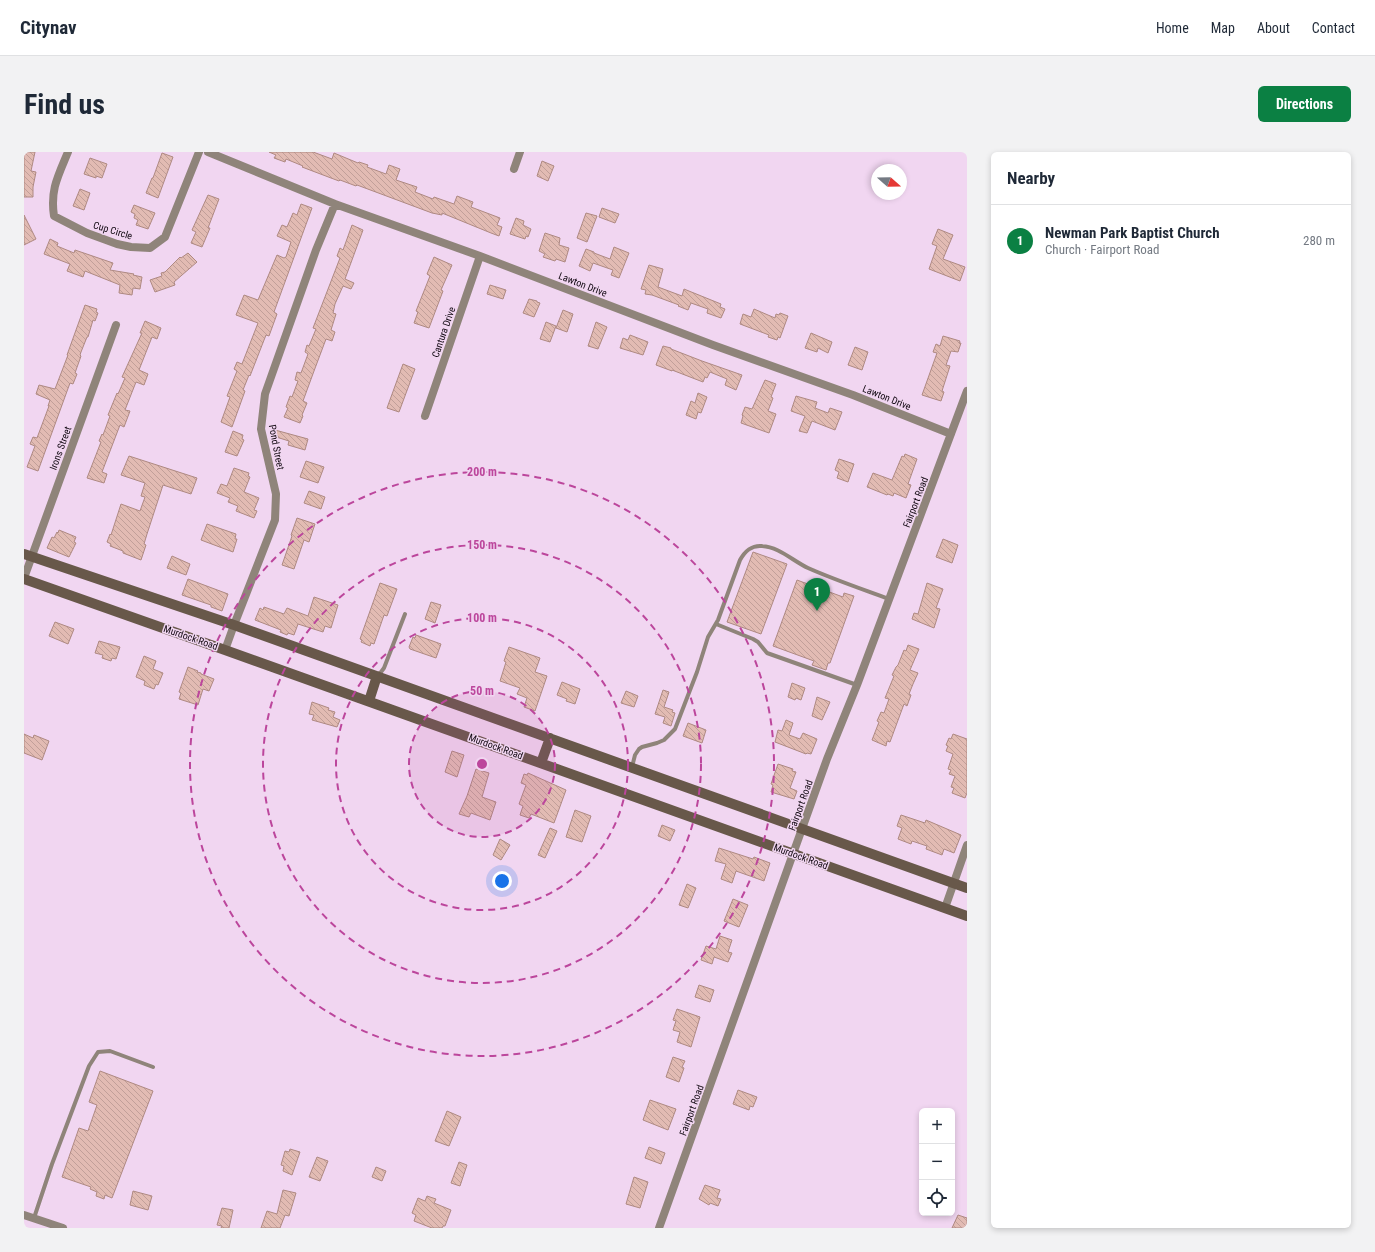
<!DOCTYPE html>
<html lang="en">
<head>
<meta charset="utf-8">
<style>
  :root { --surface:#fff; --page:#f2f2f3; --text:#1f2937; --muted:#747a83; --line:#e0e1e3; --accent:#0b8043 }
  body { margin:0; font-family:"Roboto Condensed",sans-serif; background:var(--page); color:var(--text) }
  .controls { position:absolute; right:12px; bottom:12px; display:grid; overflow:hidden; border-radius:6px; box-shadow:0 2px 6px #0003 }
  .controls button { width:36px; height:36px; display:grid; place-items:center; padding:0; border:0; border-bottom:1px solid var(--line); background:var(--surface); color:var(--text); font:20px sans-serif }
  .compass { position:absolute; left:847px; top:12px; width:36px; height:36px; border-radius:50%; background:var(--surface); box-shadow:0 2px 6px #0003; rotate:110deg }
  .you { position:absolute; left:478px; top:729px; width:14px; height:14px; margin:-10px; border:3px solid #fff; border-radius:50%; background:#1a73e8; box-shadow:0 0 0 6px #1a73e833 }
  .badge { display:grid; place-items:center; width:26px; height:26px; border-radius:50%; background:var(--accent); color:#fff; font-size:13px; font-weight:700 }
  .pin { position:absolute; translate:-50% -33px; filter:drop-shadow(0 1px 2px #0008) }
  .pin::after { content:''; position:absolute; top:21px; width:14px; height:12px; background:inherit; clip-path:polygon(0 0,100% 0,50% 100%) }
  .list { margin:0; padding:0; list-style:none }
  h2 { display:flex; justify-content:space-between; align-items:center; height:52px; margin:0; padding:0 16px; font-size:17px }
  h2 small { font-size:13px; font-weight:400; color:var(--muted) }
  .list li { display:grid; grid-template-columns:26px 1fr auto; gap:12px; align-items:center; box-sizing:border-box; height:72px; padding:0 16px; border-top:1px solid var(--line) }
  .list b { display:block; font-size:15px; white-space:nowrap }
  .list p { margin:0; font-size:13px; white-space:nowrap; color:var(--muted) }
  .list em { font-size:13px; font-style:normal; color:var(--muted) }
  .icon { flex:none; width:22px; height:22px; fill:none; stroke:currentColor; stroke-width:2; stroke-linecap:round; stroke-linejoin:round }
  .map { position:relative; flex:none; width:943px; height:1076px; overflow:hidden; border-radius:6px }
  header { display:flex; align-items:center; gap:24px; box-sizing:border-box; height:56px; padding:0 20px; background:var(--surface); border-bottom:1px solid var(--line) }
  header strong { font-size:19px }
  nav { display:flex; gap:22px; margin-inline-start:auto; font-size:14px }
  .intro { display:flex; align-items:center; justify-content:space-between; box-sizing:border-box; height:96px; padding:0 24px }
  h1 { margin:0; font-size:28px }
  .button { padding:10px 18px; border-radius:6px; background:var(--accent); color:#fff; font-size:14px; font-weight:700 }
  main { display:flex; gap:24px; padding:0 24px }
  aside { flex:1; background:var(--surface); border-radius:6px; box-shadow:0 2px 6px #0003 }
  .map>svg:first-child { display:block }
  .building { fill:url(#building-back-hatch); stroke:#ae8982 }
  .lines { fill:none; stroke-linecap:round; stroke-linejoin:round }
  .lane { stroke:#8f847a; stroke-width:4 }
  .street { stroke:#8f847a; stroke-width:8 }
  .secondary { stroke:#68584a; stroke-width:10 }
  .ring { fill:none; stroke:#bc469c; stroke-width:2; stroke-dasharray:7 5 }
  .labels { text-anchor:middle; stroke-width:3; stroke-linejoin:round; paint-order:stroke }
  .street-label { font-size:10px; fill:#110811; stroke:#f1d6f1 }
  .centre { fill:#bc469c; stroke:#f1d6f1; stroke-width:2 }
  .ring-label { font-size:12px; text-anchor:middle; font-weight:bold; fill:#bc469c; stroke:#f1d6f1; stroke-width:3; stroke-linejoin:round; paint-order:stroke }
</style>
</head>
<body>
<header>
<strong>Citynav</strong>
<nav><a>Home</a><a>Map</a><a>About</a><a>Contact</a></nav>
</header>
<div class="intro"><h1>Find us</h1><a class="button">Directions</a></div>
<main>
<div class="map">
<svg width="943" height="1076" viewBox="0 0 943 1076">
  <defs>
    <pattern id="building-back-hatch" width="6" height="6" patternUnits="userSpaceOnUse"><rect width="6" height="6" fill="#e2bbb3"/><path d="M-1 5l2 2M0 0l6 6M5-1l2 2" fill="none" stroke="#c19f99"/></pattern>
  </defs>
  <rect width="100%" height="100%" fill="#f1d6f1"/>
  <path class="building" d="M0 0H11L7 19 12 20 9 35V45H0Z
    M245 0H289L308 7 310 1 334 11 335 10 344 13 343 15 362 22 365 13 376 17 372 28 393 35 391 40 409 47 410 45 430 52 433 44 449 50 447 55 476 66 473 73 478 75 475 84 467 81 418 61V63L408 61 333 33 332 34 316 28 315 29 307 26 278 15 279 14 262 7 261 10 250 6 252 3Z
    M138 1 149 5 134 46 122 41 128 26H129Z
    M66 6 83 12 78 26 72 24V26L60 22Z
    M518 9 530 14 524 29 513 24Z
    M56 37 66 41 60 58 49 54Z
    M184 43 195 47 184 76H186L178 95 167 91 172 80 168 78Z
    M277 52 288 56 250 160 253 162 245 184 242 183 226 224 225 223 219 238 221 239 208 275 197 270 206 245 203 244 213 219 210 217 213 210 218 212 234 171 212 163 220 143 234 148 253 103 260 106 262 105 267 90 253 84 258 73 263 75 269 61 273 63Z
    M110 53 131 61 124 77 112 73 114 68 110 66 111 62 107 60Z
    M578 56 595 62 591 71 575 65Z
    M562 61 573 64 563 90 553 86Z
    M0 63 12 87 0 93Z
    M492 66 500 69 499 73 507 77 504 85 502 84 501 87 486 82Z
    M328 73 339 78 321 127 330 131 327 137 319 134 311 152 309 161 312 162 307 178 311 180 308 189 302 187 290 219 279 249 283 251 278 263 279 264 276 271 260 265 264 256 262 255 266 244 268 245 274 229 271 228 273 220 277 221 284 202 281 200 283 193 285 194 292 177 289 176 316 106 313 104 316 96 319 98Z
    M914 77 929 83 919 107 941 115 936 129 905 117 913 94 908 92Z
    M521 81 536 86 535 93 545 96 541 110 532 107 531 109 519 105 521 102 515 99Z
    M26 87 34 91 33 94 50 101 51 98 89 111 86 118 110 122 109 123 118 125 116 137 109 136 108 143 95 141 96 133 61 119 59 125 43 119 46 112 20 102Z
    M590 95 605 101 595 126 587 123 589 118 569 111 566 119 555 114 562 97 570 100V101L586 107Z
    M164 101 173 110 150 130 151 133 131 140 126 128 138 124 137 121 141 120 156 105 157 106Z
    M410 105 428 113 417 138 419 139 405 176 390 171 394 160 392 159 406 124 403 122Z
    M625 113 639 117 634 135 658 144 660 137 697 152 696 155 701 157 697 166 683 161 684 157 667 151 664 158 654 154 655 153 628 143 621 142 622 138 617 137Z
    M466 133 482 138 479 147 463 142Z
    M505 147 513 149V150L516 151 510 165 499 161Z
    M61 153 73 157 72 160 74 161 71 169 69 168 64 185H63L57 200 56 203 57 204 51 221 53 222 49 232 46 231 14 319 3 315 11 294 6 292 9 285 13 286 25 254H24L26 248 12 242 15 233 31 237 44 203H43Z
    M730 157 751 166 752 162 755 163 756 161 764 164 756 186 754 185 753 188 744 185 745 183 716 172 719 162 727 165Z
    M539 158 549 162 543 180 532 176Z
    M121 169 137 176 133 187 128 185 115 218 124 222 120 233 112 230 101 258 106 259 100 275 96 273 78 320 83 322 80 331 63 326 77 290 75 289 78 282 79 283 86 264 84 263 93 241 94 242 101 226 98 225 118 181H116Z
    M522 170 532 174 526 190 516 187Z
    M572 170 583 175 574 197 564 194Z
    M787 181 808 190 804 201 794 196 793 200 781 196Z
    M606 183 624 190 619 203 596 196 599 186 604 188Z
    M919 184 936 189 935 191H937L934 200 927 199 922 213 926 214 918 239 920 240 917 249 898 243 913 201 909 200 912 192 916 194Z
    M639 194 647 196V197L678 209 718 223 712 238 701 233 703 227 686 220 683 226 681 225 679 230 648 218V219L632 213Z
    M831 195 844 200 838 218 824 213Z
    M379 212 391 217 375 260 363 256Z
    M741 228 752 232 747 245 749 246 744 259 752 262 745 281 717 271 719 264 718 263 721 255 728 257Z
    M674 241 683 245 677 261 674 260 672 267 662 263 667 249 671 251Z
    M772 244 793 250 791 256 804 261 806 256 818 260 811 278 788 269 783 281 775 279 781 264 767 259Z
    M251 278 284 287 281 298 264 293 265 289 249 284Z
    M209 279 219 283 218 287 220 288 213 304 201 300Z
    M881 302 893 307 884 332 887 333 882 346 870 341 869 344 864 342 863 343 843 335 849 321 868 328 878 304 880 305Z
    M105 304 173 326 167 342 139 333 123 382 120 392 122 393 117 408 99 401V399L86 394 87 392 83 390 86 382 87 383 97 352 116 359 121 345 117 344 121 331 97 323Z
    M815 307 830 312 824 330 813 326 815 320 811 318Z
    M282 309 300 315 294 331 276 325Z
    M210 316 225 321 224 324 226 325 220 340 235 346 230 358 233 359 230 366 212 359 214 354 204 350 206 346 193 341 197 332 203 334Z
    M285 339 301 345 297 357 280 351Z
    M273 366 291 372 285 390 280 388 270 417 258 413 268 384 267 383Z
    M183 372 212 382 211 387H213L209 400 177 388Z
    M35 378 52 385 50 390 52 391 45 405 23 396 28 385 30 386 33 380 34 381Z
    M919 387 934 393 928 411 912 405Z
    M729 400 763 412 737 482 703 470Z
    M148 404 166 412 162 423 143 416Z
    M164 427 204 442 198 459 187 455V453L158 443Z
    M773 428 819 445 820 441 830 444 806 511H804L802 518 788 513 790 509 749 494Z
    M356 431 373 437 363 464 360 463 350 492 347 491 346 494 337 490 338 488 336 487Z
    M903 431 919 437 912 456 916 457 910 476 888 467 890 461 894 462Z
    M290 445 314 453 307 476 301 474 299 480 274 472 270 483 264 481 263 483 256 480 257 478 231 468 236 456 239 458 240 455 260 462 263 456 284 464Z
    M407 450 417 453 411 471 401 467Z
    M31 470 50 477 44 492 25 484Z
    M392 483 417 492 412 506 386 497 385 495 389 485 391 486Z
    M75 489 96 495 92 507 88 506 87 509 78 506 79 503 71 501Z
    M884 493 895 497 886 518 894 521 889 532 885 542 887 543 883 554 880 552 866 590 863 589 862 594 848 588 855 570 853 569 857 560 860 561 865 547 861 546 870 524 868 523 872 515 874 513 880 498 882 499Z
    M485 495 516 506 511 520 523 524 511 559 500 555 503 546 493 542 496 536 476 529 482 510 480 509Z
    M120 504 132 509 129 517 139 521 134 533 132 532 130 537 120 533 121 529 112 525Z
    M164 515 174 519 173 520 177 521V522L190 527 185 539 179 537 174 553 155 547 157 541 155 540Z
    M538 530 556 537 551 552 542 549 543 547 533 543Z
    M768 531 781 536 777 548 772 546 771 548 764 545Z
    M639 538 645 540 640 555 649 558 648 560 651 561 647 574 639 571 641 565 631 562Z
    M602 539 614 544 610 555 597 551Z
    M793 545 806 550 798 568 788 564Z
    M288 550 305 556 304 558 311 560 309 565 316 568 313 575 288 568 290 563 285 562Z
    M762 568 769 571 765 583 776 587 779 581 793 587 787 602 783 601 782 602 751 590 754 578 758 579Z
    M664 571 682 578 678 591 659 584Z
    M0 582 9 586 10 583 25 589 18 608 0 601Z
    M929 582 943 587V641L941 646 928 641 930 636 927 635 931 624 925 622 927 618 924 617 929 602 922 599 924 594 922 593 925 586 927 587Z
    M428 599 440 603 433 625 421 620Z
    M754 612 769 617 768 619 772 620 766 636 773 639 770 647 747 640 749 633 747 632Z
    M452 617 465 621 458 645 472 650 466 668 447 661 445 665 435 662 443 644Z
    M504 621 542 638 530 671 507 662 505 666 496 663 499 654 495 652 502 633 497 631 500 622 503 623Z
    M551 658 567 664 558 690 542 685Z
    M877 663 901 671 902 668 937 683 930 701 920 697 918 703 902 697 903 694 888 689 887 692 874 687 878 676 873 674Z
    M638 673 651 678 646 689 634 684Z
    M526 676 533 679 521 706 514 703Z
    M476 687 486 693 477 708 469 703Z
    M695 696 729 707 730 705 746 711 740 729 712 719 708 731 697 727 702 712 691 709Z
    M663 732 672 736 664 756 655 753Z
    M709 747 724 753 715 775 700 769Z
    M696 784 708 788 704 800 708 801 704 810 690 805 688 812 677 808 682 794 692 797Z
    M675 833 690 838 686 850 671 845Z
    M653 857 676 865 667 895 653 890 656 880 649 878 652 869 649 868Z
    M649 905 661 909 658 915 660 916 655 930 642 925Z
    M76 919 129 939 88 1046 81 1043 80 1047 72 1044 73 1040 66 1037 67 1035 38 1025 55 976 64 979 73 953 65 950Z
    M714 938 733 945 729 955 726 954 725 958 709 952Z
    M626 948 652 957 644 978 619 968Z
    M423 959 437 965 425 994 411 989Z
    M625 995 641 1001 637 1012 621 1006Z
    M266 997 276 1000 268 1023 259 1019 260 1014 257 1013 261 999 265 1000Z
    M293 1005 304 1009 296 1029 285 1025Z
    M435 1010 443 1013 436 1034 427 1031Z
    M352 1015 362 1019 358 1029 348 1025Z
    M610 1025 624 1030 616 1056 602 1052Z
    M681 1033 696 1038 693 1046 697 1047 694 1054 686 1051 685 1053 675 1047Z
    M259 1038 272 1041 265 1064 261 1063 256 1076H237L243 1059 253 1062Z
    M109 1039 128 1044 124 1058 106 1053Z
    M403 1044 412 1047 410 1051 427 1058 421 1074H419L418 1076H408L390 1069 392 1063 388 1061 394 1046 401 1049Z
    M198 1056 209 1058 205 1076H197L198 1074 193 1073Z
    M934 1063 943 1066V1076H928Z"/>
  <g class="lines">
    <path class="lane" d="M692 472 729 487 734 490 743 501 833 533
      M354 524 360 516 381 462
      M608 615 611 603 615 597 618 595 633 591 640 588 651 577 673 520 684 485 694 468 716 408C721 399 727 393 738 394 755 395 769 409 784 416 811 428 838 437 865 447
      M10 1066 28 1012 65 914 74 900 86 899 129 915"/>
    <path class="street" d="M44 0C34 24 26 38 30 64L63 81 93 92 107 95 126 96 141 85 175 0
      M184 0 311 52 456 104 689 193 829 243 927 282
      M490 17 496 0
      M401 264 456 104
      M0 426 92 173
      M201 498 210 473 251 368 252 342 237 277 241 242 292 98 311 52
      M921 756 943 693
      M0 1063 39 1076
      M635 1076 803 607 833 533 943 239"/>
    <path class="secondary" d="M0 402 210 473 943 736
      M0 427 201 498 943 764
      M345 549 353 524
      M517 611 526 586"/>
  </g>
  <circle cx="458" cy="612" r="73" fill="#bc469c" fill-opacity=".12"/>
  <g class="ring">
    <circle cx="458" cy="612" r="73"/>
    <circle cx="458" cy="612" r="146"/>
    <circle cx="458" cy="612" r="219"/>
    <circle cx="458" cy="612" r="292"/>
  </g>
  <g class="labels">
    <g class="street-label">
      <text transform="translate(89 78) rotate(17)" y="4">Cup Circle</text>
      <text transform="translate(559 132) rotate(21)" y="4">Lawton Drive</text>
      <text transform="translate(419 180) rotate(-71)" y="4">Cantura Drive</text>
      <text transform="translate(863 245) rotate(22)" y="4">Lawton Drive</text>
      <text transform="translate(253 295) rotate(79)" y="4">Pond Street</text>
      <text transform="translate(36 296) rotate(-70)" y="4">Irons Street</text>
      <text transform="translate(891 350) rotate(-69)" y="4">Fairport Road</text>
      <text transform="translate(167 485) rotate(19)" y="4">Murdock Road</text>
      <text transform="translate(472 594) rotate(20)" y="4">Murdock Road</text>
      <text transform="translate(776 653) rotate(-70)" y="4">Fairport Road</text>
      <text transform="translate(777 704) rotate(20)" y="4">Murdock Road</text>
      <text transform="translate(667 958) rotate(-70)" y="4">Fairport Road</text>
    </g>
  </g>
  <circle cx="458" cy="612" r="6" class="centre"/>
  <g class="ring-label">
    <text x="458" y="324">200 m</text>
    <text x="458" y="397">150 m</text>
    <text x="458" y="470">100 m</text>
    <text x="458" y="543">50 m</text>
  </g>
</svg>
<div class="controls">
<button>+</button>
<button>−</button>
<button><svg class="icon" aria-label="locate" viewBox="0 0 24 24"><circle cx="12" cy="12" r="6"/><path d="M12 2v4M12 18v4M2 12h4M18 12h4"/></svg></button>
</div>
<svg class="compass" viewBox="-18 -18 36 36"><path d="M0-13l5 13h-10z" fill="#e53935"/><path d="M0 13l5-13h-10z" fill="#747a83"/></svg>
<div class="you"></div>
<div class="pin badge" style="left:793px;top:459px">1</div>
</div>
<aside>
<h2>Nearby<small></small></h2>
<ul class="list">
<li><span class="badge">1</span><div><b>Newman Park Baptist Church</b><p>Church · Fairport Road</p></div><em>280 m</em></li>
</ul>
</aside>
</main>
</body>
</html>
